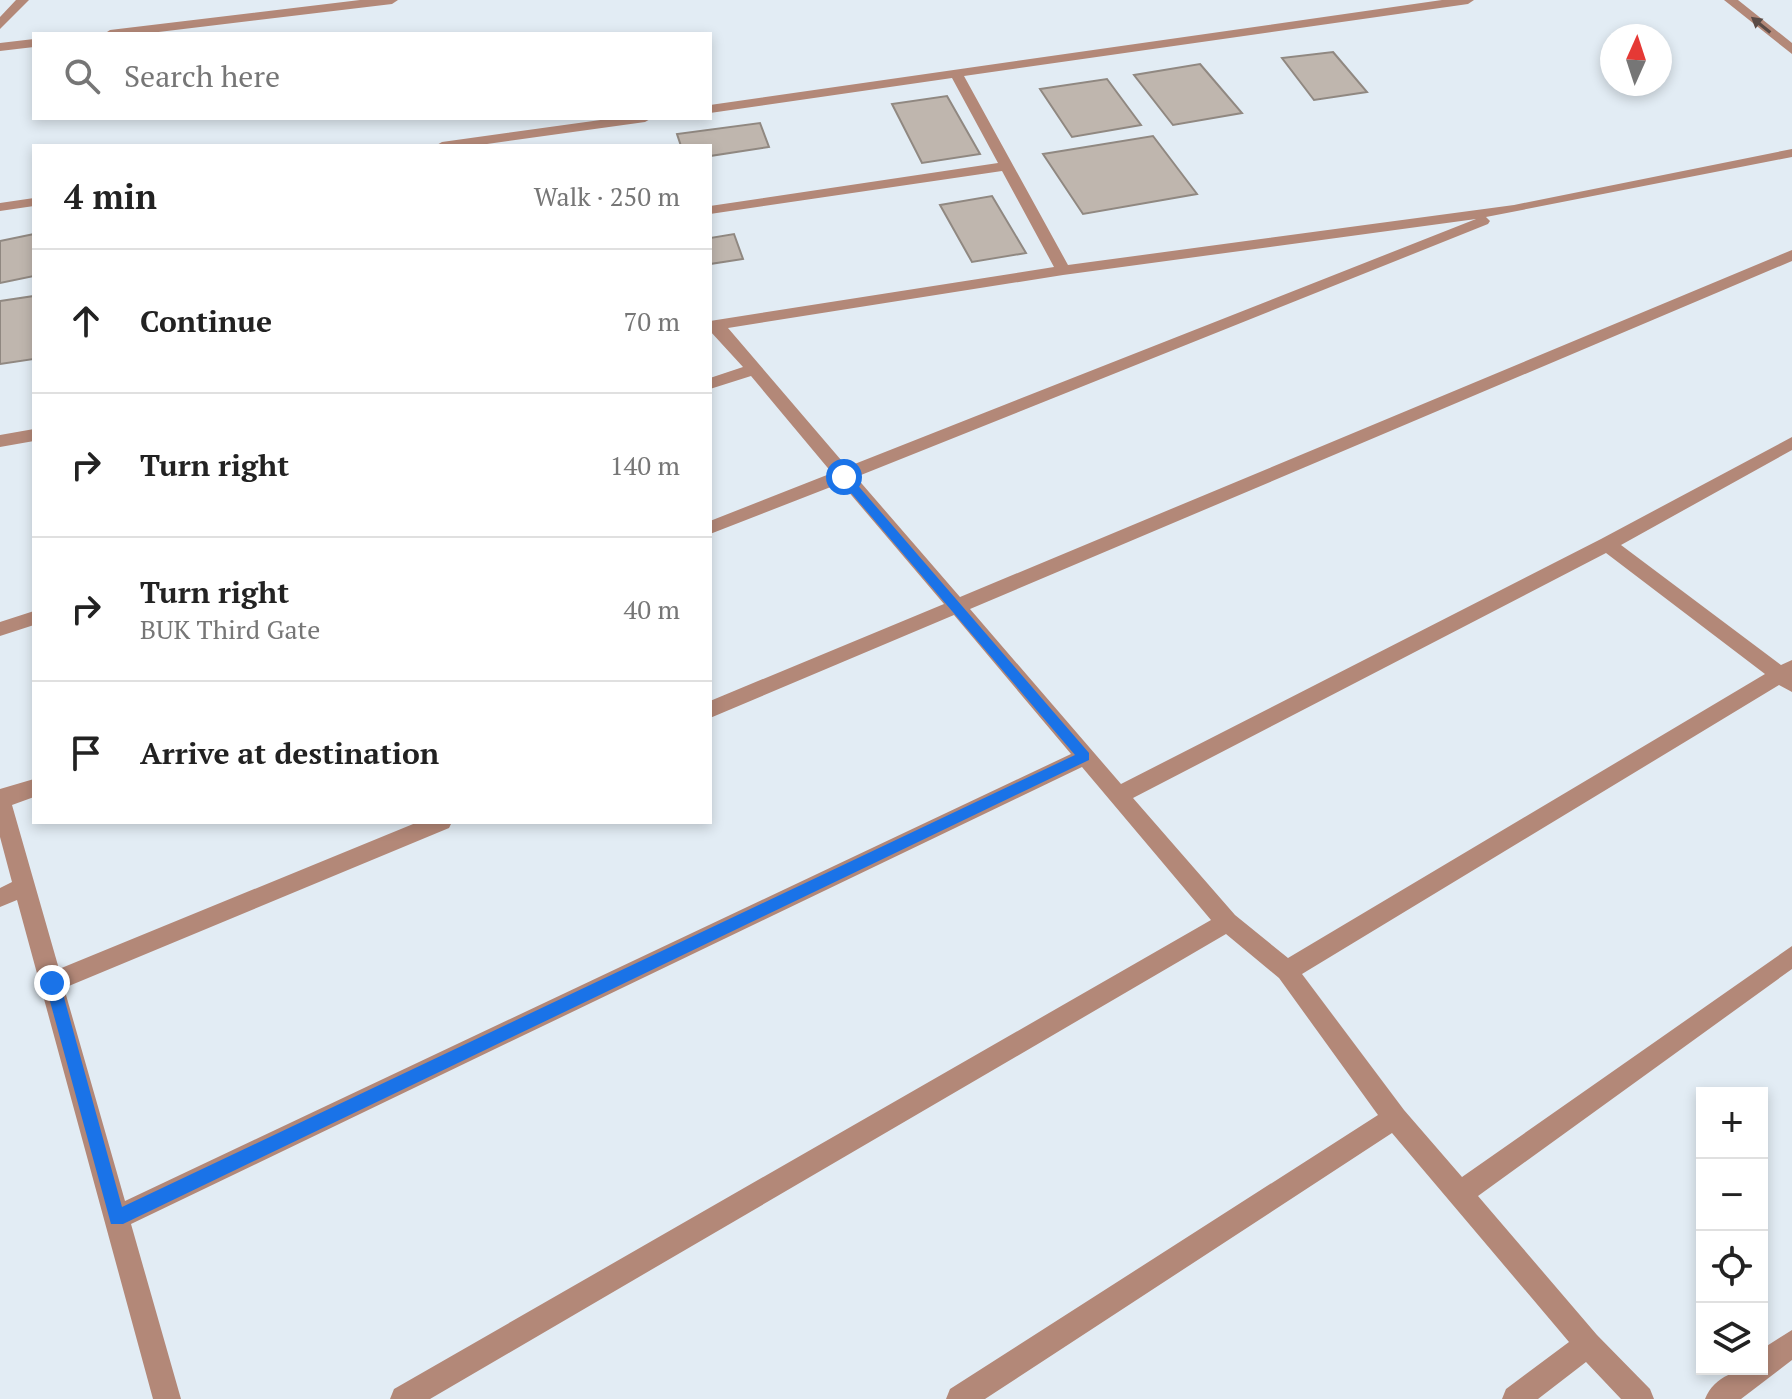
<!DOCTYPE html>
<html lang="en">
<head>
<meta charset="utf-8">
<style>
  :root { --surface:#fff; --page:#f2f2f2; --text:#222; --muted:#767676; --line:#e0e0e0 }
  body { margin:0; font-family:"PT Serif",serif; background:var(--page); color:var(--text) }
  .controls { position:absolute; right:24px; bottom:24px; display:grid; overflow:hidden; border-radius:0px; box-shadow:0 4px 12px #0003 }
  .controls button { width:72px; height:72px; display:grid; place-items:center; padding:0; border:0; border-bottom:2px solid var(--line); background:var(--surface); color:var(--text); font:40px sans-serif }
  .compass { position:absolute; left:1600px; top:24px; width:72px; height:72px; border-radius:50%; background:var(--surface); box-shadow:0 4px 12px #0003; rotate:3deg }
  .stop { position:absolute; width:24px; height:24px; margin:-18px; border:6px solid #1a73e8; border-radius:50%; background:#fff }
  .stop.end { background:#1a73e8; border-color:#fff; box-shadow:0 2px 8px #0008 }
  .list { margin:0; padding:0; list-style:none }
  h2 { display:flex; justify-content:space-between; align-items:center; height:104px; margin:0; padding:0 32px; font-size:34px }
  h2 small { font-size:26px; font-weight:400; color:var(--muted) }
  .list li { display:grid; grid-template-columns:52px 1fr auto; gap:24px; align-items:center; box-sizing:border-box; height:144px; padding:0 32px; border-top:2px solid var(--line) }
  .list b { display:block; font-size:30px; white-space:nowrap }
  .list p { margin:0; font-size:26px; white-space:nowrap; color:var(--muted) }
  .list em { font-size:26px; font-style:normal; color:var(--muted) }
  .icon { flex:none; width:44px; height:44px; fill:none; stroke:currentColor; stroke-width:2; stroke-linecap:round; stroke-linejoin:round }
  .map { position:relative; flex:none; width:1792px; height:1399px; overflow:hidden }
  .search { position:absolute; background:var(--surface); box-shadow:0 4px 12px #0003; left:32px; top:32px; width:680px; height:88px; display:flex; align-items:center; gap:20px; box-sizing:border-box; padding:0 28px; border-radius:0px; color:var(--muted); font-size:30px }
  .panel { position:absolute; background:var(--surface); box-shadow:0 4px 12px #0003; left:32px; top:144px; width:680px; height:680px; border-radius:0px }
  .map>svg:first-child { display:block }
  .building { fill:#bfb6ae; stroke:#908881; stroke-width:2 }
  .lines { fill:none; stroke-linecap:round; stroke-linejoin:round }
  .street { fill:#b38878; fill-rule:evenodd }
  .oneway { fill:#5a4b46 }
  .route { fill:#1a73e8 }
</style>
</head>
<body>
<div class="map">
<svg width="1792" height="1399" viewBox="0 0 1792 1399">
  <rect width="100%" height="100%" fill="#e2ecf4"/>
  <path class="building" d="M1333 52 1367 92 1314 100 1282 58Z
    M1200 64 1242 113 1173 125 1134 75Z
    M1107 79 1141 125 1072 137 1040 89Z
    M947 96 980 154 922 163 892 104Z
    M760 123 769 147 710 156V146H681L677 134Z
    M1153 136 1197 194 1083 214 1043 154Z
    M992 196 1026 253 972 262 940 205Z
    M34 234V276L0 283V241Z
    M734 234 743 259 710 264V238Z
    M34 296V359L0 364V301Z"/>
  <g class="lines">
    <path class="street" d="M16 0H29L0 29V17Z
      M360 0H398L392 4 142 34H104L110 30Z
      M1442 0H1474L1468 4 964 76 1068 265 1514 205 1792 149V157L1486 217 1490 221 1488 224 856 477 960 597 1792 250V261L970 609 1121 784 1601 539 1792 437V450L1621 545 1781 665 1792 660V692L1779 685 1302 974 1404 1110 1462 1177 1792 946V969L1478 1196 1597 1335 1650 1389 1654 1399H1621L1586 1362 1538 1399H1502L1506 1389 1569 1342 1392 1133 985 1399H946L950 1389 1378 1115 1279 978 1226 934 430 1399H390L394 1389 1211 920 1082 767 131 1224 181 1399H153L17 900 0 907V888L12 882 0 837V789L34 779V797L12 805 59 969 418 822H452L449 828 64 988 125 1201 1071 754 954 615 710 718V701L944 604 841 483 710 534V521L832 473 751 376 710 389V378L743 367 710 331V321L1054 267 1002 171 710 214V206L998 163 952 78 710 113V105ZM1476 219 847 467 728 328 1063 275ZM1606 553 1765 674 1288 958 1235 915 1133 798Z
      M1724 0H1738L1792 43V54Z
      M34 39V47L0 51V43Z
      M615 118H652L645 122 473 146H435L442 142Z
      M34 198V206L0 211V203Z
      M34 429V441L0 447V435Z
      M34 611V625L0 636V622Z
      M1792 1330V1360L1741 1399H1705C1715 1375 1738 1369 1762 1369V1349Z"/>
  </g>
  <defs><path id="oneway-solid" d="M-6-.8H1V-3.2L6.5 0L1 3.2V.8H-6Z" transform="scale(2)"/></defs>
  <use class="oneway" href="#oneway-solid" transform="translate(1761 25) rotate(-141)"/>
  <path class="route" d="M840 474H848L1089 753V760L123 1224H111L45 983 47 979H57L60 983 122 1207 1075 755 840 480Z"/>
</svg>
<div class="controls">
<button>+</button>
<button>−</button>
<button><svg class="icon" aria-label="locate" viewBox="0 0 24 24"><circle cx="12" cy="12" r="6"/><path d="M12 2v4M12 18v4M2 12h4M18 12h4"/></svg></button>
<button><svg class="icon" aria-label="layers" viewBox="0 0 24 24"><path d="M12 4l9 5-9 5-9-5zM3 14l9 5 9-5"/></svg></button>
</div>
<svg class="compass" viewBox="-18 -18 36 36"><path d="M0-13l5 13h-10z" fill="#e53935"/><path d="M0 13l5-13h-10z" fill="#767676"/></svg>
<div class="stop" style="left:844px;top:477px"></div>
<div class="stop end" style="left:52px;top:983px"></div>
<div class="search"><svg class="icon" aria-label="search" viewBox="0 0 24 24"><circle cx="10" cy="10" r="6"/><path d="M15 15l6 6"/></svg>Search here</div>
<section class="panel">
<h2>4 min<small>Walk · 250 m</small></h2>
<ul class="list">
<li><svg class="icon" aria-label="ahead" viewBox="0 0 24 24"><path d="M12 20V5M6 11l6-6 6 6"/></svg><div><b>Continue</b></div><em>70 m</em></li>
<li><svg class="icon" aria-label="right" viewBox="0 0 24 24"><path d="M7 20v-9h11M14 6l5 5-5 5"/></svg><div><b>Turn right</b></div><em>140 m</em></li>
<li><svg class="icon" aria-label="right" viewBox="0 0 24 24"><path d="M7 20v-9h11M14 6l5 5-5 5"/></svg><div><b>Turn right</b><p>BUK Third Gate</p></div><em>40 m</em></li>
<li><svg class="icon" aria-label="arrive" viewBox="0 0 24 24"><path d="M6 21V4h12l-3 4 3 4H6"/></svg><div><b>Arrive at destination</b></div></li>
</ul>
</section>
</div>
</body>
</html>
